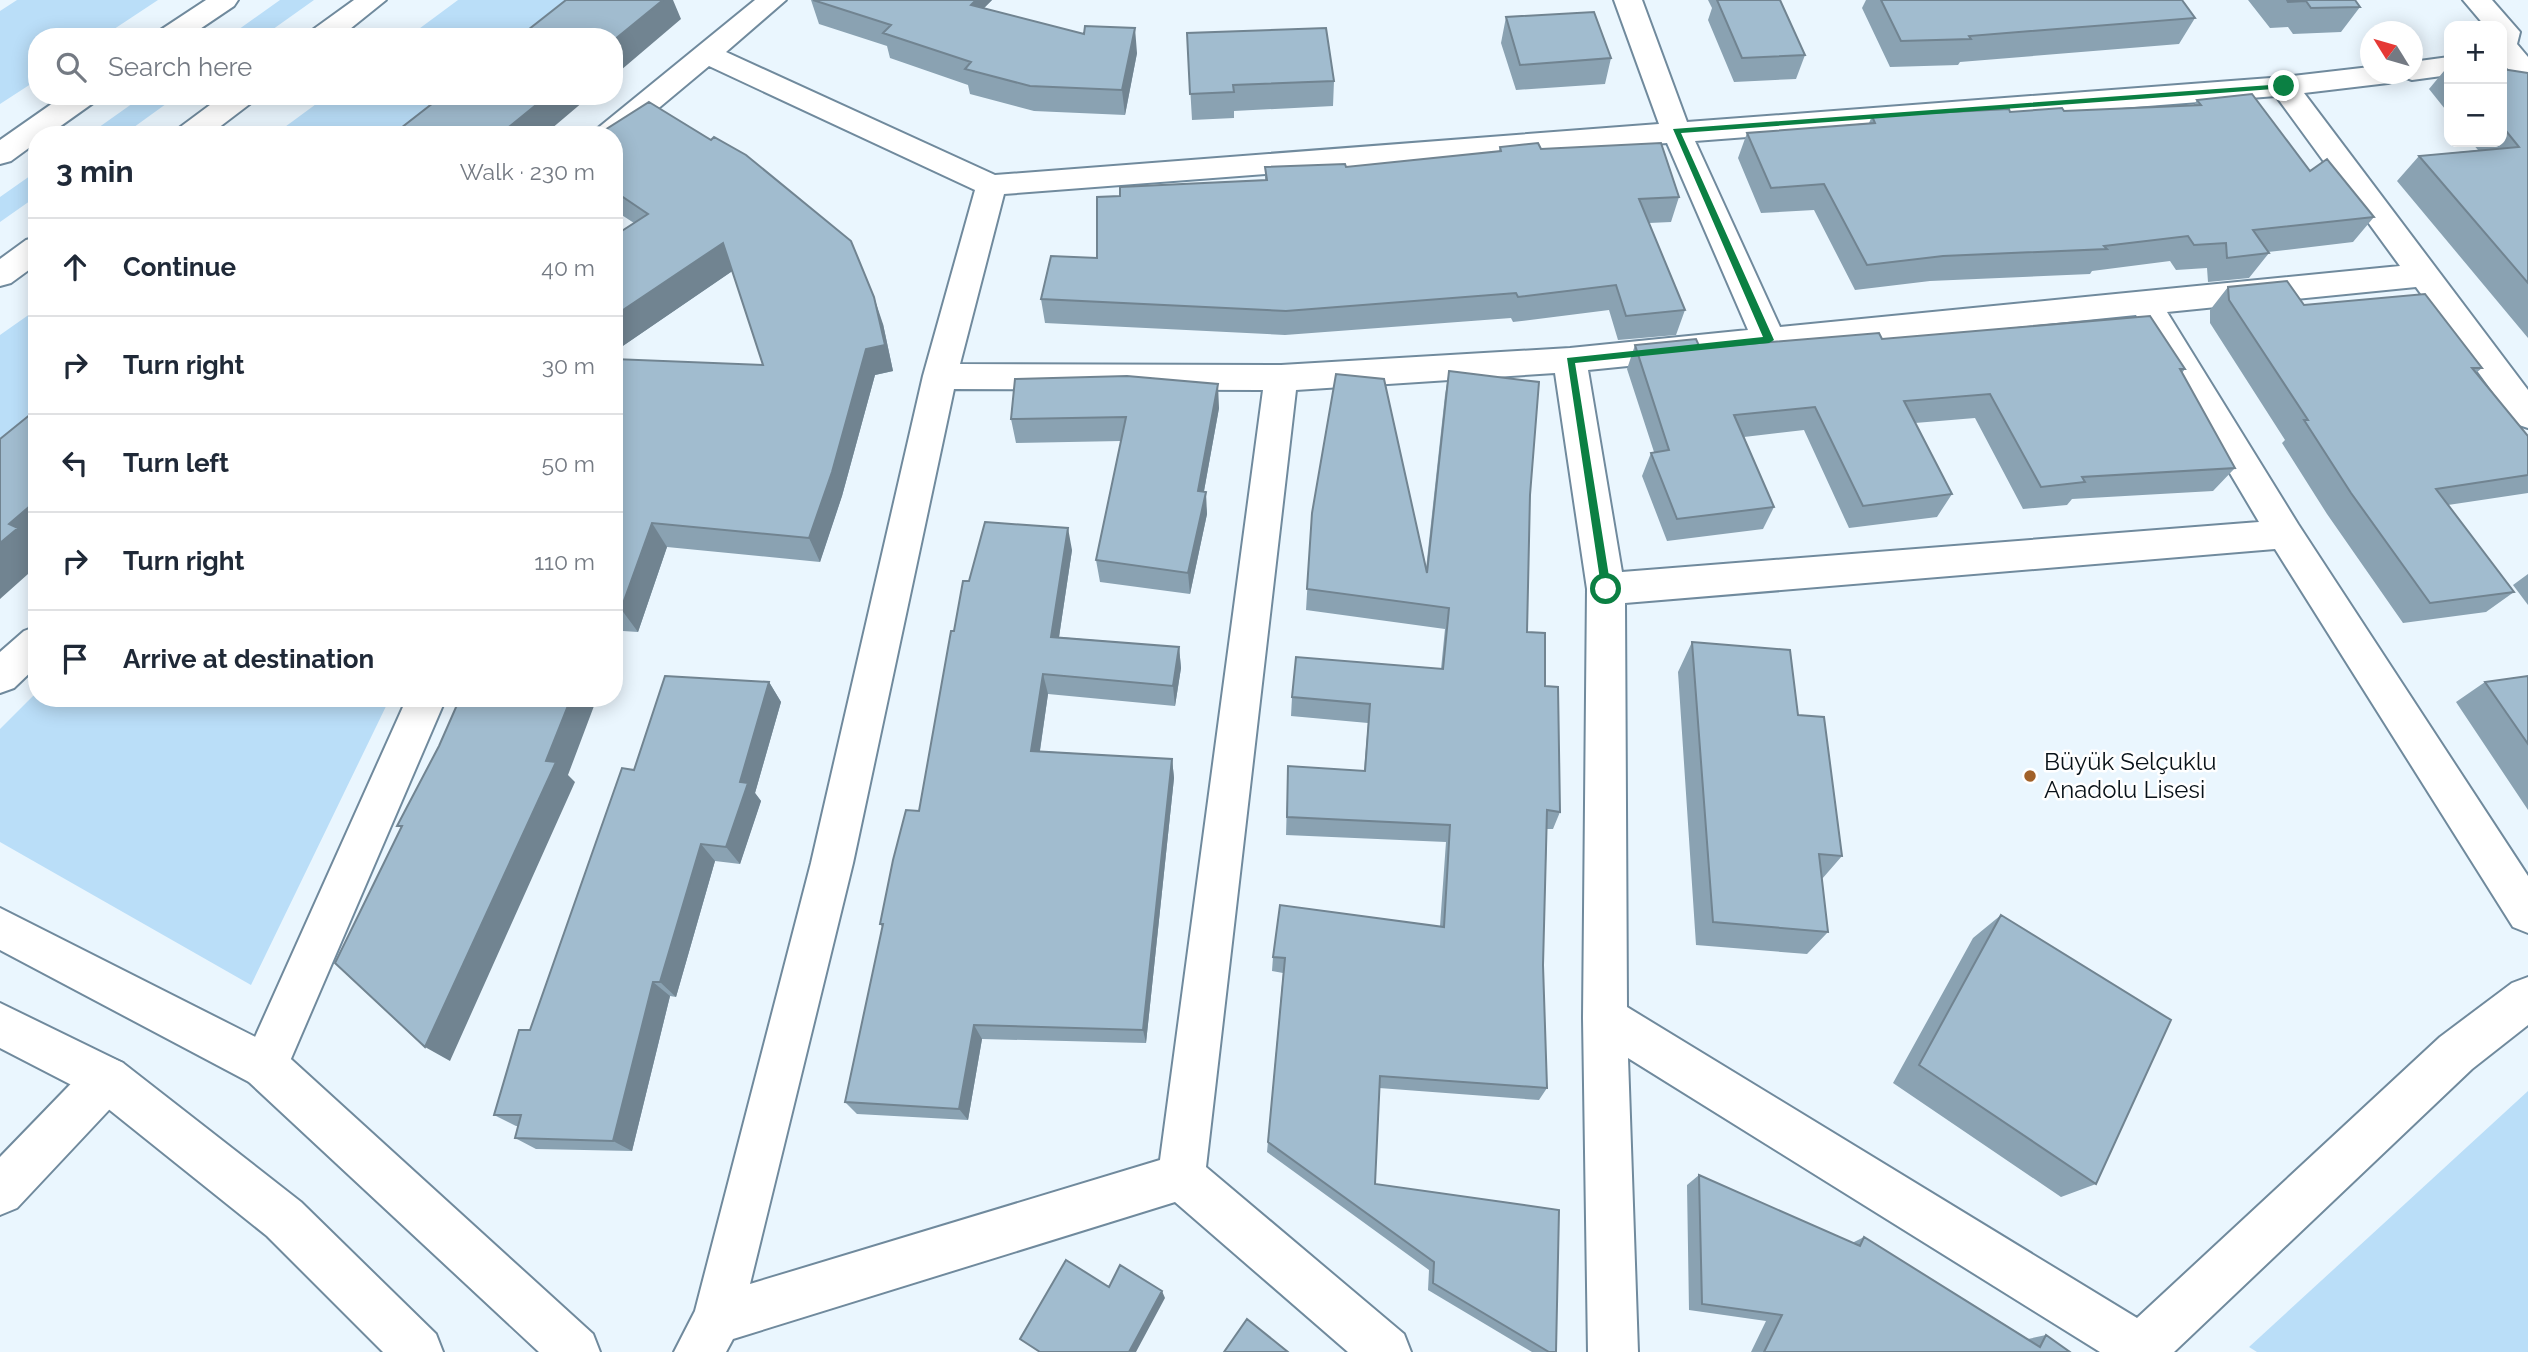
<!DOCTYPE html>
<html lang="en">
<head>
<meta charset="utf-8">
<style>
  :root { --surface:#fff; --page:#f2f2f3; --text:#1f2937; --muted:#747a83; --line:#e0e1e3 }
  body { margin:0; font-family:Raleway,sans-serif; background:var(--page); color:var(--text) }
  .controls { position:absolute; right:21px; top:21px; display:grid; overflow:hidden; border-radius:14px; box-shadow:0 4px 18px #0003 }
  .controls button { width:63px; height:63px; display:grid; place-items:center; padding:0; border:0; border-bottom:2px solid var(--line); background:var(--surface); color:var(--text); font:35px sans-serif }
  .compass { position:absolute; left:2360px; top:21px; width:63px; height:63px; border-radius:50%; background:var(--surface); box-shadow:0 4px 18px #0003; rotate:307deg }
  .stop { position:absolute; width:21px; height:21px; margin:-16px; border:5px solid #0b8043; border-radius:50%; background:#fff }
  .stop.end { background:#0b8043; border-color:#fff; box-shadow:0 2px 7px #0008 }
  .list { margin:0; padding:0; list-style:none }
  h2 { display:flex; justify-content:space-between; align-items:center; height:91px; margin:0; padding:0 28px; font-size:30px }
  h2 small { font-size:23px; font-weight:400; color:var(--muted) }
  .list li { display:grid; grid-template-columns:46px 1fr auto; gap:21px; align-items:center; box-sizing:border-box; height:98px; padding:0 28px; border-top:2px solid var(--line) }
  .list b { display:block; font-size:26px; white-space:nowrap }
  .list em { font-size:23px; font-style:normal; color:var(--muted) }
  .icon { flex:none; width:38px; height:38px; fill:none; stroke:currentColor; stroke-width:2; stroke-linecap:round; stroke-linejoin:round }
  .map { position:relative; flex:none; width:2528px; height:1352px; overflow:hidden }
  .search { position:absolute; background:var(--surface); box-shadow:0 4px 18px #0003; left:28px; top:28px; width:595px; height:77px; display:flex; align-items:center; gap:18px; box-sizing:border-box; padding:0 24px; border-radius:28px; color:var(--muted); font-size:26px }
  .panel { position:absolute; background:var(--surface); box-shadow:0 4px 18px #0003; left:28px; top:126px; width:595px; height:581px; border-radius:28px }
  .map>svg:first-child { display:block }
  .green { fill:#badef8 }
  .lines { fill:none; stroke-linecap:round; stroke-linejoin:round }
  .minor-casing { stroke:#708a9d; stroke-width:4 }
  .major-casing { stroke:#708a9d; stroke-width:4 }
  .highway-casing { stroke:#708a9d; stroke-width:4 }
  .minor { fill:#fff; fill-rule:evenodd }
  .major { fill:#fff; fill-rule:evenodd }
  .highway { fill:#fff; fill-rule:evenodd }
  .wall { fill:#8aa2b2 }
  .shaded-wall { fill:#718491 }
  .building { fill:#a1bccf; stroke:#718491; stroke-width:2 }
  .route { fill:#0b8043 }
  .poi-dot { fill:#a16129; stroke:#fff; stroke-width:2.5 }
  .labels { text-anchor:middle; stroke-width:5; stroke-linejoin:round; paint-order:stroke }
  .poi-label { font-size:24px; fill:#081219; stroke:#fff; text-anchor:start }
</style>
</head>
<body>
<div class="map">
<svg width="2528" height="1352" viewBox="0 0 2528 1352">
  <rect width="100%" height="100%" fill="#eaf6fe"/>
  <path class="green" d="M17 0H158L102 37H37V80L0 104V11Z
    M280 0H314L262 37H228Z
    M458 0H588L541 37H408Z
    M143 96H177L123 135H88Z
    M327 96H466L419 135H274Z
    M37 171V196L0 222V197Z
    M37 309V452L0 482V335Z
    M37 692V698H390L251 985 0 842V729Z
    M2528 1091V1352H2257L2249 1347Z"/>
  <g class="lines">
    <g class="minor-casing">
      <path id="minor" d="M755 0H786L726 52 995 175 1659 124 1614 0H1642L1687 122 2284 77 2370 67V74H2412V62L2449 57V75L2412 80 2401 76 2398 80 2388 83 2304 93 2528 390V428L2516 424 2416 287 2167 312 2298 524 2528 876V933L2513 927 2275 549 1625 603 1627 1007 2137 1318 2440 1037 2512 983 2528 977V1025L2472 1069 2174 1352H2100L1628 1058 1638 1352H1588L1583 1018 1587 589 1555 373 1296 390 1206 1167 1404 1334 1411 1352H1348L1175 1202 733 1339 726 1352H674L695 1311 811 863 923 376 975 190 709 66 618 142 614 143V135H593L598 128ZM2276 96 2400 266 1780 327 1695 141ZM1667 143 1748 330 1570 348 1281 365 960 364 1004 194ZM2136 315 2259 522 1622 572 1588 370ZM954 389 1263 390 1160 1160 750 1284 853 863Z
        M37 626V666L14 688 0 693V652L24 631Z
        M407 698H446L281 1082 265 1089 249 1082 242 1066Z
        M107 1056 123 1063 130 1079 123 1095 17 1208 0 1215V1157L91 1063Z"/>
    </g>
    <g class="major-casing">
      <path id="major" d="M2463 0H2492L2520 32 2517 44 2528 57V80L2518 77 2502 64V26H2485Z
        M0 908 281 1050 593 1334 600 1352H539L249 1082 0 950Z
        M0 1003 123 1063 301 1202 436 1334 443 1352H383L267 1236 91 1095 0 1048Z"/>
    </g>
    <g class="highway-casing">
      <path id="highway" d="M206 0H238L234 6 188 37H155L159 31Z
        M354 0H386L340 37H307L311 31Z
        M63 96H97L93 103 48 135H37V142L11 161 0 164V140Z
        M222 96H255L251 103 209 135H174L179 128Z
        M37 237V264L11 283 0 286V259L26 240Z"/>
    </g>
    <use href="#minor" class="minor"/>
    <use href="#major" class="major"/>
    <use href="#highway" class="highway"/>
  </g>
  <path class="wall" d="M811 0H992L984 8 1137 53 1125 115 1034 111 970 94 968 85 890 58 887 46 819 24Z
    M1708 0H1780L1805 55 1796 79 1734 82 1708 20 1712 8Z
    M1866 0H2182L2195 18 2179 44 1960 62 1958 65 1890 67 1862 8Z
    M2248 0H2355L2360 7 2341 32 2293 34 2288 27 2270 28Z
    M1506 17 1611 58 1605 84 1516 90 1501 43Z
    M1187 33 1334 81 1333 106 1234 111V118L1192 120Z
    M2449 65V114L2429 89Z
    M2502 69 2528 73V338L2397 181 2419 156 2478 150 2471 142H2502Z
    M2197 100 2310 171 2374 217 2353 242 2268 252 2269 253 2249 278 2208 282 2207 268 2176 270 2170 261 2092 271 2090 274 1930 281 1855 290 1814 210 1761 213 1738 158 1747 133 1869 123 1872 116 2010 112 2064 111 2193 106Z
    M614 135 883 324 893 371 875 375 842 496 820 562 667 547 638 632 623 631 614 654V359L763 365 732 271 614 352 634 223 614 210Z
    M1500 147 1541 149 1679 197 1671 222 1649 223 1685 310 1676 335 1618 340 1609 310 1513 322 1511 318 1285 335 1045 323 1041 299 1097 258 1120 196 1265 180V167H1346L1499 151Z
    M2228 287 2304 305 2482 368 2476 373 2528 436V493L2448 505 2514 592 2486 612 2403 623 2327 514 2282 443 2285 440 2210 323V310Z
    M1882 339 2185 369 2182 373 2235 468 2213 491 2072 499 2067 505 2023 509 1975 418 1915 423 1952 494 1937 517 1849 528 1804 430 1744 437 1774 507 1763 529 1667 541 1642 476 1651 453 1654 452 1627 369 1635 345 1700 348Z
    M1449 371 1530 495 1527 632 1545 686 1560 812 1553 829H1547L1543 965 1547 1088 1539 1100 1379 1088 1375 1184 1556 1352H1532L1428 1290 1429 1270 1267 1152 1283 973 1272 971 1273 957 1440 926 1446 842 1286 835 1288 766 1364 771 1368 723 1291 716 1292 697 1441 669 1445 629 1306 610 1312 513 1426 569 1445 395Z
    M1219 408 1204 491 1207 514 1190 594 1100 582 1096 560 1121 441 1016 443 1011 419Z
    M1072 550 1059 637 1179 647 1181 668 1175 706 1048 694 1040 751 1172 759 1174 778 1146 1043 982 1039 968 1120 857 1114 845 1102 883 928 880 924 919 811 954 631 969 581Z
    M2528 574V605L2513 585Z
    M1692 642 1798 715 1842 856 1822 879 1828 932 1807 954 1696 945 1678 672Z
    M2528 676V810L2456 702 2485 682Z
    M769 682 781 702 755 793 761 801 740 864 715 861 676 997 670 996 632 1151 536 1149 515 1138 518 1126H516L494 1115 530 1030 634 770Z
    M2001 915 2096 1184 2061 1197 1893 1083 1973 938Z
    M1699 1175 1852 1243 1864 1237 2028 1339 2046 1335 2070 1352H1751L1766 1321 1689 1310 1687 1185Z"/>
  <path class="shaded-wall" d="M663 0H673L681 19 614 76V40Z
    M970 0H992L981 11 983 22Z
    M1135 28 1137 53 1125 115 1122 90Z
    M547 96H590L544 135H499Z
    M723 243 734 270 614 352V316Z
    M874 297 883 324 893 371 875 375 842 496 820 562 809 538 866 349Z
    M1218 384 1219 408 1200 513 1198 491Z
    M1206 492 1207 514 1190 594 1188 573Z
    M37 500V566L0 599V543L9 524Z
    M652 523 667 547 638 632 621 609Z
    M1068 528 1072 550 1056 657 1051 637Z
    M614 619 623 631 614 654Z
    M1179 647 1181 668 1175 706 1173 686Z
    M1043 674 1048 694 1037 770 1031 751Z
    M769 682 781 702 755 793 761 801 740 864 726 847 740 782Z
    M571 698H597L568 775 575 782 450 1061 425 1047Z
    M1172 759 1174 778 1146 1043 1143 1030Z
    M701 844 715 861 676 997 660 982Z
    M653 982 670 996 632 1151 613 1141Z
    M974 1025 982 1039 968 1120 959 1109Z
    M1162 1291 1165 1298 1136 1352H1129Z"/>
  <path class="building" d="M566 0H663L614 40V37H519Z
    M813 0H976L971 5 1084 34 1085 26 1135 28 1122 90 1030 86 965 69 971 62 883 33 891 25Z
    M1717 0H1780L1805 55 1742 58Z
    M1881 0H2182L2195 18 1969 36 1971 39 1901 41Z
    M2287 0H2355L2360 7 2311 8 2306 1 2288 2Z
    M1594 12 1611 58 1520 65 1506 17Z
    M1326 28 1334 81 1233 85 1234 92 1190 94 1187 33Z
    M2502 69 2528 73V283L2419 156 2519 147 2502 126Z
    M2252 94 2310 171 2327 159 2374 217 2253 230 2269 253 2227 258 2226 243 2194 245 2188 236 2104 246 2107 249 1943 256 1867 265 1824 184 1771 188 1747 133 1875 123 1872 116 2009 109 2010 112 2062 108 2064 111 2201 105 2197 100Z
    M442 96H547L499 135 491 133 489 135H392Z
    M649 102 711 140 714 137 746 155 851 241 874 297 885 345 866 349 832 472 809 538 652 523 621 609H614V359L763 365 723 243 614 316V236L648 214 614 191V135H597Z
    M1538 143 1541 149 1661 143 1679 197 1639 199 1685 310 1626 316 1616 285 1518 297 1516 293 1286 311 1041 299 1051 256 1097 258V197L1120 196V187L1267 180 1265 167 1345 164 1346 167 1501 151 1500 147Z
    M2287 281 2304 305 2425 294 2482 368H2472L2528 436V475L2436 489 2514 592 2430 603 2351 493 2304 420H2308L2229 300 2228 287Z
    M2150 316 2185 369H2180L2235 468 2082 477 2085 482 2041 487 1990 394 1904 401 1952 494 1863 506 1815 407 1734 415 1774 507 1677 519 1651 453 1669 450 1635 345 1696 339 1700 348 1879 333 1882 339Z
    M1449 371 1539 382 1530 495 1527 632 1545 633V686L1558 687 1560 812 1547 810 1543 965 1547 1088 1380 1076 1375 1184 1559 1210 1556 1352H1549L1433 1283 1434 1262 1268 1142 1285 958 1273 957 1280 905 1444 927 1450 825 1287 817 1288 766 1365 771 1370 704 1292 697 1296 657 1443 669 1449 608 1307 589 1312 513 1336 374 1384 379 1427 573Z
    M1127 376 1218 384 1198 491 1206 492 1188 573 1096 560 1126 417 1011 419 1015 379Z
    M37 409V500L9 524 18 528 0 543V439Z
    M985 522 1068 528 1051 637 1179 647 1173 686 1043 674 1031 751 1172 759 1143 1030 974 1025 959 1109 845 1102 883 924H880L893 860 906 810 919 811 951 631H954L963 581H969Z
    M1692 642 1790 650 1798 715 1824 717 1842 856 1819 854 1828 932 1713 922Z
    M665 676 769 682 740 782 748 783 726 847 701 844 660 982H653L613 1141 515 1138 521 1115H494L519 1030H530L622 768 634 770Z
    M2528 676V744L2485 682Z
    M460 698H571L546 761 556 762 425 1047 335 963 402 826H397L439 746Z
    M2001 915 2171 1020 2096 1184 1919 1065Z
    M1699 1175 1860 1246 1864 1237 2040 1347 2046 1335 2070 1352H1764L1782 1315 1702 1304Z
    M1066 1260 1109 1287 1120 1265 1162 1291 1129 1352H1040L1020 1339Z
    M1247 1319 1288 1352H1224Z"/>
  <path class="route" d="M2284 84 2287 88 1681 133 1774 340 1769 343 1575 363 1611 589 1606 594 1602 593 1567 358 1763 337 1673 129Z"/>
  <circle class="poi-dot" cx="2030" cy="776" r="7"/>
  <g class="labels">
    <g class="poi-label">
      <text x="2044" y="770">Büyük Selçuklu<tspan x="2044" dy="28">Anadolu Lisesi</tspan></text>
    </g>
  </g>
</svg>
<div class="controls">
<button>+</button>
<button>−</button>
</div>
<svg class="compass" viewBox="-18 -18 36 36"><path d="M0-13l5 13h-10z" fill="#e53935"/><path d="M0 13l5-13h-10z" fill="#747a83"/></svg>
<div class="stop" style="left:1606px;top:589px"></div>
<div class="stop end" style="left:2284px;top:86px"></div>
<div class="search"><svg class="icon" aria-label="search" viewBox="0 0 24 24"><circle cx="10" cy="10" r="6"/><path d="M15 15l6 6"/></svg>Search here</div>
<section class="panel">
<h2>3 min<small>Walk · 230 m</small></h2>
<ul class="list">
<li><svg class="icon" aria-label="ahead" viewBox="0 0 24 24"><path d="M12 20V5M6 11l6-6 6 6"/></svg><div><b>Continue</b></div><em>40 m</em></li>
<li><svg class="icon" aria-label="right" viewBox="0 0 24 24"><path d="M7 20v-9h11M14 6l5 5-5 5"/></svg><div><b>Turn right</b></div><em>30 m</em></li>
<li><svg class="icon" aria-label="left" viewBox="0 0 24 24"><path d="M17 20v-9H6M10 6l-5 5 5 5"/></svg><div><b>Turn left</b></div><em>50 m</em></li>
<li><svg class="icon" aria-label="right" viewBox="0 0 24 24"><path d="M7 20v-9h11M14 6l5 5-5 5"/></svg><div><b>Turn right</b></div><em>110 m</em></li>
<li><svg class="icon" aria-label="arrive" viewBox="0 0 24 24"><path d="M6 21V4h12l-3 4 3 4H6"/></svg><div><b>Arrive at destination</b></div></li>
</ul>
</section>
</div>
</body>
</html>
